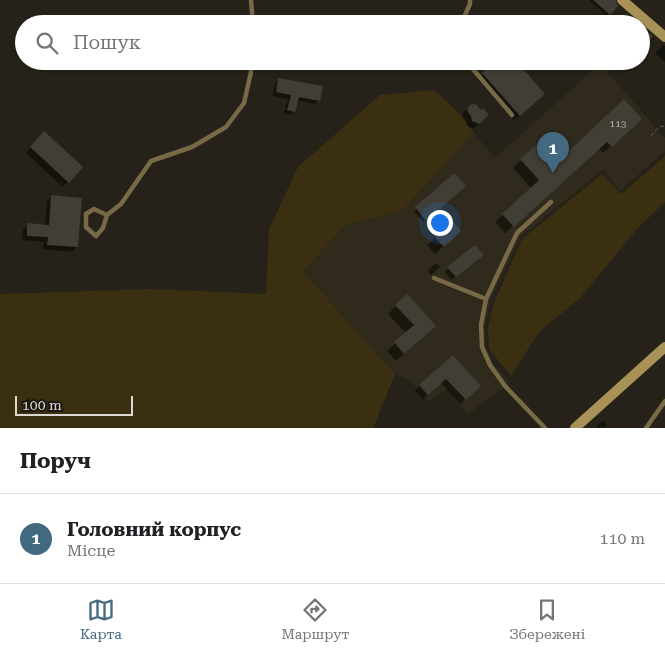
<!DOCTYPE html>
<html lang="uk">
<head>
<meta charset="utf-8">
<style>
  :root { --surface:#fff; --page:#f2f2f2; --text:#202124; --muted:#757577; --line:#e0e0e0; --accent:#436981 }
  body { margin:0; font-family:"Roboto Serif",serif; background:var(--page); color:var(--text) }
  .scale { position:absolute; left:15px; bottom:12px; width:118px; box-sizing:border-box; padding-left:5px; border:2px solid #dcd9d4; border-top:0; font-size:14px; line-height:18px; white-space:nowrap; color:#dcd9d4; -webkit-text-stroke:4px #1c1911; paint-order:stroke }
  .you { position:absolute; left:439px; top:222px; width:18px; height:18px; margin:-12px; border:4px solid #fff; border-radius:50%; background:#1a73e8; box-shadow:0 0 0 8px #1a73e833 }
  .badge { display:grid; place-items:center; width:32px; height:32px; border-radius:50%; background:var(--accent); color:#fff; font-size:16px; font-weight:700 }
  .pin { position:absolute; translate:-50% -41px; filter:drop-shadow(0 1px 2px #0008) }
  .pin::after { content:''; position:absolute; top:26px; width:18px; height:15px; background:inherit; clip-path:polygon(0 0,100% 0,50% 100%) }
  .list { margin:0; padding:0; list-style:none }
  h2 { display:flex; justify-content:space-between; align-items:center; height:65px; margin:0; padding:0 20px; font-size:21px }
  h2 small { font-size:16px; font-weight:400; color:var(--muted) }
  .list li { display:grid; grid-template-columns:32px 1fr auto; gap:15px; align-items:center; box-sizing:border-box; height:90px; padding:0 20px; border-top:1px solid var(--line) }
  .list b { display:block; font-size:19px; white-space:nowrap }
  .list p { margin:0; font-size:16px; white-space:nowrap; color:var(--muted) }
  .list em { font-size:16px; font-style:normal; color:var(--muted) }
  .icon { flex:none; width:28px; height:28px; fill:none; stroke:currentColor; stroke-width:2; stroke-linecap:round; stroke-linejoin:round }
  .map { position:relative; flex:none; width:665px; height:428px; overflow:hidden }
  .search { position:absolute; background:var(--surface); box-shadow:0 1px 4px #0004; left:15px; right:15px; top:15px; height:55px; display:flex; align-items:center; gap:12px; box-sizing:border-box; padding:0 18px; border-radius:28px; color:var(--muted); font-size:19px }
  .sheet { height:155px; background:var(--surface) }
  nav { display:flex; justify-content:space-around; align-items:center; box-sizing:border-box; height:70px; border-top:1px solid var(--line); background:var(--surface); font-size:14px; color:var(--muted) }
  nav a { display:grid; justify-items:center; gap:2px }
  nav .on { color:var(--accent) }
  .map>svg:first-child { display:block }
  .built { fill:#2f2a1c }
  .green { fill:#3a2f11 }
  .shadow { fill:#0007 }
  .building { fill:#413e35 }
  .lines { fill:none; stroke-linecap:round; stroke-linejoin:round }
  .path { stroke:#615d56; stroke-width:1; stroke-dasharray:4 2.5; stroke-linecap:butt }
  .lane { stroke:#786a46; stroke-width:4.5 }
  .secondary { stroke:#a99258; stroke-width:10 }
  .labels { text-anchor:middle; stroke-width:4; stroke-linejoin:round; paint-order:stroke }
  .number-label { font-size:10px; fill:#b5b2ac }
</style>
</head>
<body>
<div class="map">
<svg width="665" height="428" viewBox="0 0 665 428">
  <rect width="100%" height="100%" fill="#26221a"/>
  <path class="built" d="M600 64 665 138V151L620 191 603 170 521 236 491 299 485 326V346L494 365 510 382 467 415 447 389 429 402 412 382 395 374 303 271 346 225 403 210 474 133 495 158Z"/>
  <path class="green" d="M434 90 460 114 474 133 403 210 346 225 303 271 395 374 373 428H0V294L151 289 266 294 269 229 298 167 380 95Z
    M665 156V202L638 228 579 299 539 332 511 376 489 349 488 328 494 303 522 239 602 174 621 194Z"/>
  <path class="shadow" d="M589 0H613L617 5 607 16Z
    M628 15 634 21 631 24H623L622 23Z
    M641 35 651 36 644 43 641 41Z
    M663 45 665 46V62L655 53Z
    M483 74 538 99 514 120 478 79Z
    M279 79 319 100 315 104 297 100 294 111 291 115 284 113 288 99 273 96 275 83Z
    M467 109 487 115 473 129 467 126 466 121 463 117 464 116 462 114Z
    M633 127 603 153 599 148 505 233 495 222 532 189 513 168 536 146 554 166Z
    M44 133 81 167 63 187 26 153Z
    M454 175 464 186 423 222 414 211Z
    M52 196 77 247 72 252 43 249 44 242 22 240 23 230 28 225 45 226 47 201Z
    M452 222V238L435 254 427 245Z
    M478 259 451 280 445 272 448 268Z
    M436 263 440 267 431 275 428 271Z
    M407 295 427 334 396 361 387 351 406 333 388 314Z
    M453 357 479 386 460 404 441 383 423 399 415 390Z
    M603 421 607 425 604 427 595 428Z"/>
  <path class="building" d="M593 0H615L618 6 610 15Z
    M645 29 653 36 647 42 641 37V34Z
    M495 61H516L545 94 520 116 482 73Z
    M278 78 323 86 320 101 299 97 295 112 287 110 291 95 276 92Z
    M624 99 642 119 612 147 607 142 514 227 502 214 539 180 520 159 536 145 554 165Z
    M473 103 474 105 476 104 481 110 483 108 489 115 479 124 472 121 471 116 467 111 468 110 467 108Z
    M44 131 83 167 69 183 30 147Z
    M454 173 466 186 426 221 415 207Z
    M51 195 82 198 78 247 47 245 48 237 27 236V223L49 225Z
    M452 220 461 231 444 247 434 236Z
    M475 245 484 255 456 277 447 267Z
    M407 294 436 326 404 354 394 342 414 325 395 305Z
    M453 355 481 386 466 400 446 379 428 395 419 385Z"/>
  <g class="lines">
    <path class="path" d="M651 136C655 131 658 126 665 126"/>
    <path class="lane" d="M251 0 253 24
      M461 24 470 4V0
      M466 61 512 115
      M107 215 94 209 86 214V227L96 236 103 228 107 215 121 204 151 161 192 147 226 127 244 103 251 72V61
      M434 278 486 299
      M545 428 505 386 490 365 482 347 481 325 486 299 517 233 551 202
      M646 428 665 401"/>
    <path class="secondary" d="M622 0 665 37
      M575 428 665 347"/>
  </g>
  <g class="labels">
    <g class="number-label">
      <text x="618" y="127">113</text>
    </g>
  </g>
</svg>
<div class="scale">100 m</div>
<div class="you"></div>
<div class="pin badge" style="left:553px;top:173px">1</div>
<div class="search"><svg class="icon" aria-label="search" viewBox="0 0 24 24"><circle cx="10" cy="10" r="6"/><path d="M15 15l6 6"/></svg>Пошук</div>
</div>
<section class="sheet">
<h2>Поруч<small></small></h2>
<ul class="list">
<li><span class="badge">1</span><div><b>Головний корпус</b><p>Місце</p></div><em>110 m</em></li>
</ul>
</section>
<nav>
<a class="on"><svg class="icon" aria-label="map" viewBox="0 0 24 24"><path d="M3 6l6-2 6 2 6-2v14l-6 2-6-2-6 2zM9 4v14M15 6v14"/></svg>Карта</a>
<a><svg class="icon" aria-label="directions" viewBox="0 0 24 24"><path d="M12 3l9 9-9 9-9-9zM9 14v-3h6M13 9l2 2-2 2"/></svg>Маршрут</a>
<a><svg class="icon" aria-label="saved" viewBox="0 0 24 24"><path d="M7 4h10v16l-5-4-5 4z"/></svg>Збережені</a>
</nav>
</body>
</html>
